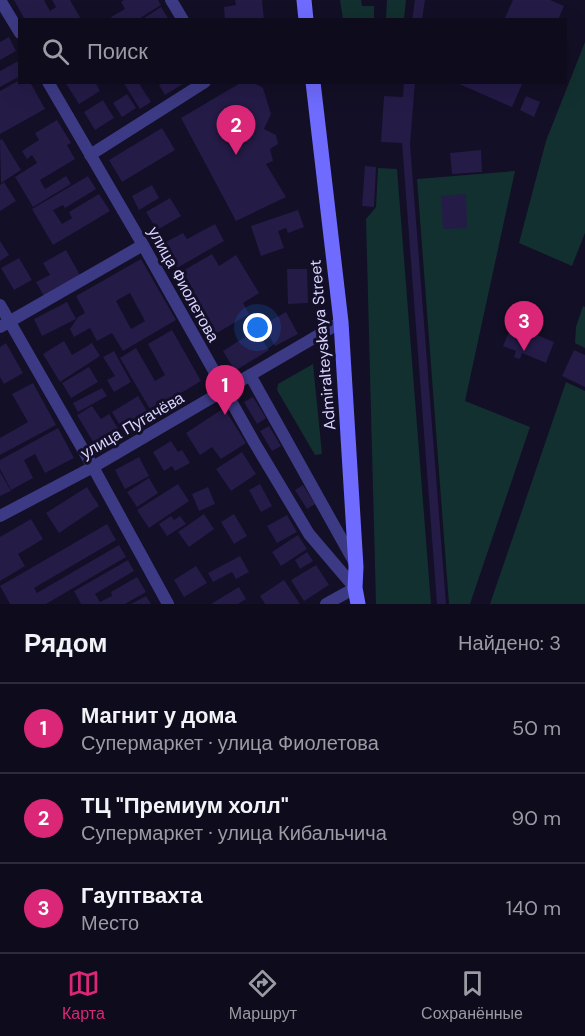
<!DOCTYPE html>
<html lang="ru">
<head>
<meta charset="utf-8">
<style>
  :root { --surface:#0e0b1c; --page:#171425; --text:#f1f3f6; --muted:#9b9ba3; --line:#2e2b3b; --accent:#db2777 }
  body { margin:0; font-family:"DM Sans",sans-serif; background:var(--page); color:var(--text) }
  .you { position:absolute; left:258px; top:328px; width:21px; height:21px; margin:-15px; border:4px solid #fff; border-radius:50%; background:#1a73e8; box-shadow:0 0 0 9px #1a73e833 }
  .badge { display:grid; place-items:center; width:39px; height:39px; border-radius:50%; background:var(--accent); color:#fff; font-size:20px; font-weight:700 }
  .pin { position:absolute; translate:-50% -50px; filter:drop-shadow(0 2px 3px #0008) }
  .pin::after { content:''; position:absolute; top:32px; width:21px; height:18px; background:inherit; clip-path:polygon(0 0,100% 0,50% 100%) }
  .list { margin:0; padding:0; list-style:none }
  h2 { display:flex; justify-content:space-between; align-items:center; height:78px; margin:0; padding:0 24px; font-size:26px }
  h2 small { font-size:20px; font-weight:400; color:var(--muted) }
  .list li { display:grid; grid-template-columns:39px 1fr auto; gap:18px; align-items:center; box-sizing:border-box; height:90px; padding:0 24px; border-top:2px solid var(--line) }
  .list b { display:block; font-size:22px; white-space:nowrap }
  .list p { margin:0; font-size:20px; white-space:nowrap; color:var(--muted) }
  .list em { font-size:20px; font-style:normal; color:var(--muted) }
  .icon { flex:none; width:33px; height:33px; fill:none; stroke:currentColor; stroke-width:2; stroke-linecap:round; stroke-linejoin:round }
  .map { position:relative; flex:none; width:585px; height:604px; overflow:hidden }
  .search { position:absolute; background:var(--surface); box-shadow:0 6px 24px #0002; left:18px; right:18px; top:18px; height:66px; display:flex; align-items:center; gap:15px; box-sizing:border-box; padding:0 21px; border-radius:0px; color:var(--muted); font-size:22px }
  .sheet { height:348px; background:var(--surface) }
  nav { display:flex; justify-content:space-around; align-items:center; box-sizing:border-box; height:84px; border-top:2px solid var(--line); background:var(--surface); font-size:16px; color:var(--muted) }
  nav a { display:grid; justify-items:center; gap:3px }
  nav .on { color:var(--accent) }
  .map>svg:first-child { display:block }
  .green { fill:#12302f }
  .building { fill:#241b47; fill-rule:evenodd }
  .lines { fill:none; stroke-linecap:round; stroke-linejoin:round }
  .minor { stroke:#3d3a85; stroke-width:12 }
  .secondary { stroke:#6f6bff; stroke-width:15 }
  .labels { text-anchor:middle; stroke-width:6; stroke-linejoin:round; paint-order:stroke }
  .street-label { font-size:16px; fill:#d9d4ff; stroke:#130f26 }
</style>
</head>
<body>
<div class="map">
<svg width="585" height="604" viewBox="0 0 585 604">
  <rect width="100%" height="100%" fill="#130f26"/>
  <path class="green" d="M340 0H361L362 6H374V19H343Z
    M387 0H406L404 19H386Z
    M585 42V233L572 266 519 243 546 141Z
    M378 168 397 169 431 604H376L366 219 376 207Z
    M515 171 465 401 530 427 470 604H449L417 179Z
    M583 306 585 307V348L575 343 576 327Z
    M313 364 322 454 315 455 277 390 278 384Z
    M566 382 585 391V604H490Z"/>
  <path class="building" d="M14 0H44L50 11 56 7 52 0H70L81 19 25 20Z
    M124 0H158L161 5 137 20H113L111 17 125 9 121 2Z
    M235 0H262L264 20H225L224 7 236 5Z
    M415 0H425L422 20H412Z
    M513 0H550L564 6 558 20H504Z
    M161 7 169 20H141Z
    M9 37 16 51 0 60V42Z
    M20 60V76L0 87V71Z
    M20 80V82H30L45 109 0 134V91Z
    M65 82H95L100 91 79 104Z
    M123 82H138L151 102 140 109Z
    M163 82H186L165 95 159 85Z
    M242 82H252L263 88 271 114 264 129 276 135 278 144 270 149 273 161 266 164 286 197 236 221 181 118Z
    M404 82H415L410 144 446 604H437L402 143 381 142 384 96 403 97Z
    M460 82H523L512 107 459 84Z
    M127 94 136 108 122 117 113 103Z
    M526 96 540 102 534 117 520 110Z
    M103 100 114 118 95 130 84 112Z
    M57 120 71 143 67 145 75 159 40 180 45 189 66 176 71 184 33 207 15 177 37 163 32 155 27 159 22 151 39 140 35 133Z
    M162 128 175 150 122 182 109 160Z
    M2 139 21 170 1 183 0 140Z
    M481 150 482 172 452 174 450 153Z
    M365 166 376 167 374 207 362 206Z
    M88 176 96 189 65 208 63 205 53 210 62 224 72 218 69 212 99 194 110 211 53 245 32 209Z
    M4 182 16 201 0 211V185Z
    M152 185 159 198 139 210 132 196Z
    M466 194 467 228 443 229 441 196Z
    M170 198 181 216 157 230 146 212Z
    M298 210 304 227 288 233 286 228 278 231 284 248 261 256 251 226Z
    M215 224 224 241 177 268 164 243 183 233 187 239Z
    M0 241 9 255 0 261Z
    M66 250 81 277 45 298 36 282 50 275 43 263Z
    M212 254 219 266 236 255 259 293 243 303 249 314 212 336 176 275Z
    M19 258 32 280 14 290 1 268Z
    M141 259 176 320 123 351 112 333 97 341 90 328 74 337 70 329 78 317 85 313 76 296ZM130 293 145 321 131 329 116 301Z
    M287 269H307L308 303 288 304Z
    M67 302 76 319 42 336 34 319Z
    M286 312 298 334 275 346 263 325Z
    M512 325 554 342 546 363 522 353 520 359 514 357 516 351 503 346Z
    M172 330 201 381 151 411 120 358 136 348 155 381 165 375 148 344Z
    M256 330 269 350 235 371 223 351Z
    M64 341 72 355 92 343 100 356 60 382 43 354Z
    M6 343 23 373 4 384 0 377V347Z
    M574 350 585 355V387L562 376Z
    M114 351 131 382 114 392 107 380 115 376 103 357Z
    M89 367 98 382 71 398 62 383Z
    M33 383 56 425 0 455V438L28 422 12 394Z
    M102 388 107 396 78 412 73 403Z
    M138 396 148 413 122 429 112 412Z
    M253 397 266 418 257 424 244 402Z
    M92 406 101 419 109 414 119 430 95 445 77 415Z
    M224 408 246 443 221 459 212 447 200 455 186 433Z
    M269 426 281 446 272 451 260 431Z
    M58 428 74 458 45 473 35 454 24 460 33 478 11 490 0 469V460Z
    M171 441 178 452 182 450 190 463 175 471 172 466 164 471 153 452Z
    M242 452 256 474 231 491 216 469Z
    M139 457 149 476 125 489 115 470Z
    M0 472 11 491 0 496Z
    M149 478 158 493 137 507 127 492Z
    M178 484 189 501 149 528 137 510Z
    M260 484 272 506 261 512 249 490Z
    M303 485 315 504 307 509 295 490Z
    M87 487 99 506 59 533 46 513Z
    M208 487 215 504 199 511 192 494Z
    M204 514 214 529 189 547 178 532Z
    M234 514 247 536 234 544 221 522Z
    M287 515 297 532 277 543 267 526Z
    M171 516 174 520 180 516 186 524 167 536 159 524Z
    M31 519 43 539 18 554 25 566 0 581V537Z
    M107 524 116 540 34 588 37 593 119 545 126 557 46 604H10L0 586Z
    M298 535 307 549 281 566 272 552Z
    M307 552 313 561 300 569 295 560Z
    M240 556 249 572 236 579 232 572 213 582 208 573Z
    M128 560 134 571 95 594 100 602 112 596 111 592 137 577 146 592 125 604H81L74 591Z
    M316 565 329 585 304 601 291 580Z
    M196 566 207 583 184 597 174 580Z
    M284 580 300 604H265L260 596Z
    M239 587 246 599 238 604H211Z
    M146 596 151 604H131Z"/>
  <g class="lines">
    <path class="minor" d="M0 0 20 33
      M171 0 183 20
      M48 82 143 245 254 442 309 534 355 588 326 604
      M90 155 205 82
      M0 305 93 467 168 604
      M0 327 143 245
      M250 375 356 565
      M0 516 93 467 341 322"/>
    <path class="secondary" d="M304 0 306 20
      M313 82 341 322 356 567 355 588 358 604"/>
  </g>
  <g class="labels">
    <g class="street-label">
      <text transform="translate(184 284) rotate(61)" y="6">улица Фиолетова</text>
      <text transform="translate(322 345) rotate(-95)" y="6">Admiralteyskaya Street</text>
      <text transform="translate(132 425) rotate(-30)" y="6">улица Пугачёва</text>
    </g>
  </g>
</svg>
<div class="you"></div>
<div class="pin badge" style="left:225px;top:415px">1</div>
<div class="pin badge" style="left:236px;top:155px">2</div>
<div class="pin badge" style="left:524px;top:351px">3</div>
<div class="search"><svg class="icon" aria-label="search" viewBox="0 0 24 24"><circle cx="10" cy="10" r="6"/><path d="M15 15l6 6"/></svg>Поиск</div>
</div>
<section class="sheet">
<h2>Рядом<small>Найдено: 3</small></h2>
<ul class="list">
<li><span class="badge">1</span><div><b>Магнит у дома</b><p>Супермаркет · улица Фиолетова</p></div><em>50 m</em></li>
<li><span class="badge">2</span><div><b>ТЦ &quot;Премиум холл&quot;</b><p>Супермаркет · улица Кибальчича</p></div><em>90 m</em></li>
<li><span class="badge">3</span><div><b>Гауптвахта</b><p>Место</p></div><em>140 m</em></li>
</ul>
</section>
<nav>
<a class="on"><svg class="icon" aria-label="map" viewBox="0 0 24 24"><path d="M3 6l6-2 6 2 6-2v14l-6 2-6-2-6 2zM9 4v14M15 6v14"/></svg>Карта</a>
<a><svg class="icon" aria-label="directions" viewBox="0 0 24 24"><path d="M12 3l9 9-9 9-9-9zM9 14v-3h6M13 9l2 2-2 2"/></svg>Маршрут</a>
<a><svg class="icon" aria-label="saved" viewBox="0 0 24 24"><path d="M7 4h10v16l-5-4-5 4z"/></svg>Сохранённые</a>
</nav>
</body>
</html>
